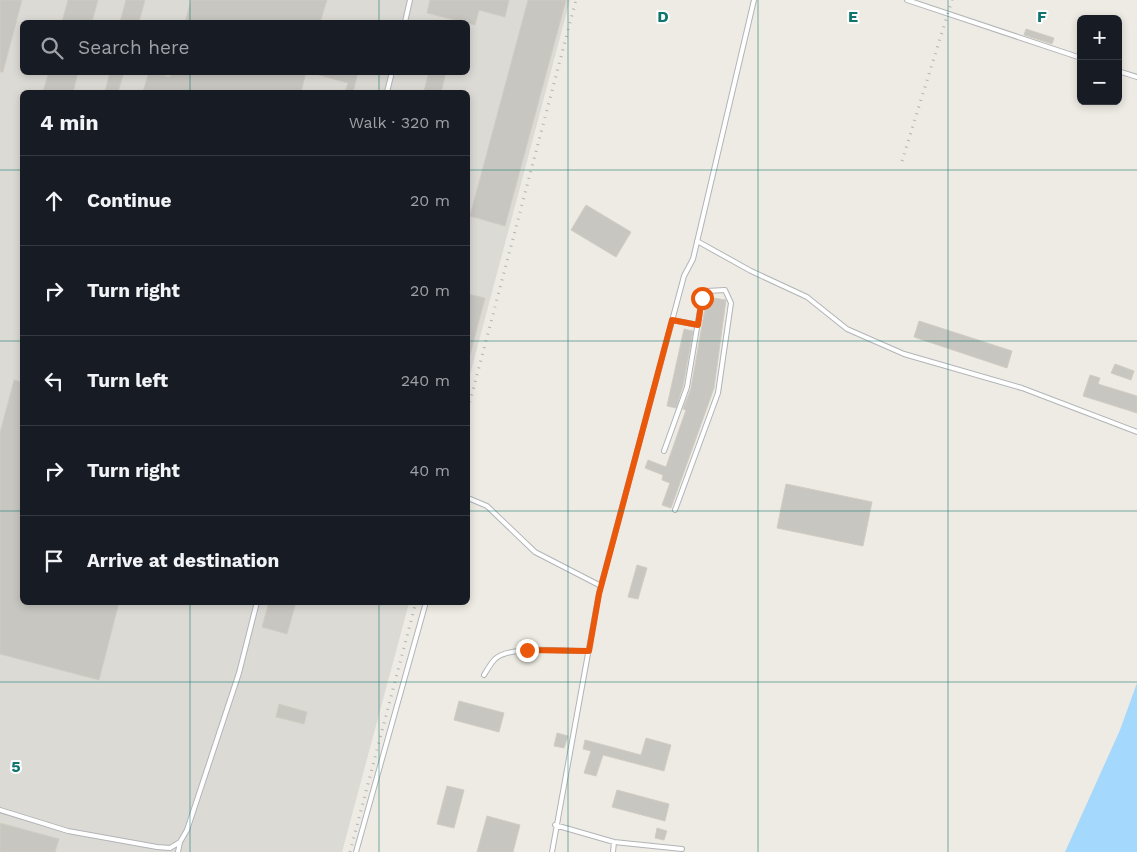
<!DOCTYPE html>
<html lang="en">
<head>
<meta charset="utf-8">
<style>
  :root { --surface:#171b24; --page:#242831; --text:#f1f3f6; --muted:#9ea1a6; --line:#363941 }
  body { margin:0; font-family:"Work Sans",sans-serif; background:var(--page); color:var(--text) }
  .controls { position:absolute; right:15px; top:15px; display:grid; overflow:hidden; border-radius:8px; box-shadow:0 2px 8px #0003 }
  .controls button { width:45px; height:45px; display:grid; place-items:center; padding:0; border:0; border-bottom:1px solid var(--line); background:var(--surface); color:var(--text); font:25px sans-serif }
  .stop { position:absolute; width:15px; height:15px; margin:-11px; border:4px solid #ea580c; border-radius:50%; background:#fff }
  .stop.end { background:#ea580c; border-color:#fff; box-shadow:0 1px 5px #0008 }
  .list { margin:0; padding:0; list-style:none }
  h2 { display:flex; justify-content:space-between; align-items:center; height:65px; margin:0; padding:0 20px; font-size:21px }
  h2 small { font-size:16px; font-weight:400; color:var(--muted) }
  .list li { display:grid; grid-template-columns:32px 1fr auto; gap:15px; align-items:center; box-sizing:border-box; height:90px; padding:0 20px; border-top:1px solid var(--line) }
  .list b { display:block; font-size:19px; white-space:nowrap }
  .list em { font-size:16px; font-style:normal; color:var(--muted) }
  .icon { flex:none; width:28px; height:28px; fill:none; stroke:currentColor; stroke-width:2; stroke-linecap:round; stroke-linejoin:round }
  .map { position:relative; flex:none; width:1137px; height:852px; overflow:hidden }
  .search { position:absolute; background:var(--surface); box-shadow:0 2px 8px #0003; left:20px; top:20px; width:450px; height:55px; display:flex; align-items:center; gap:12px; box-sizing:border-box; padding:0 18px; border-radius:8px; color:var(--muted); font-size:19px }
  .panel { position:absolute; background:var(--surface); box-shadow:0 2px 8px #0003; left:20px; top:90px; width:450px; height:515px; border-radius:8px }
  .map>svg:first-child { display:block }
  .industrial { fill:#dcdad5; fill-rule:evenodd }
  .water { fill:#a4d8fc }
  .building { fill:#c8c6c0; stroke:#d2ccc2 }
  .lines { fill:none; stroke-linecap:round; stroke-linejoin:round }
  .service-casing { stroke:#b1b4b8; stroke-width:6 }
  .service { stroke:#fff; stroke-width:4 }
  .rail { stroke:#b2b3b3; stroke-width:3; stroke-dasharray:1 6; stroke-linecap:butt }
  .route { stroke:#ea580c; stroke-width:6 }
  .grid { fill:none; stroke:#0f766e; stroke-width:1; stroke-opacity:0.55 }
  .grid-label { font-size:16px; text-anchor:middle; font-weight:bold; fill:#0f766e; stroke:#fff; stroke-width:4; stroke-linejoin:round; paint-order:stroke }
</style>
</head>
<body>
<div class="map">
<svg width="1137" height="852" viewBox="0 0 1137 852">
  <rect width="100%" height="100%" fill="#edebe3"/>
  <path class="industrial" d="M0 0H570L468 382V92H22V602L409 603 342 852H0ZM22 22H468V72H22Z"/>
  <path class="water" d="M1137 683V852H1065L1120 730Z"/>
  <path class="building" d="M0 0H22L3 72H0Z
    M68 0H98L92 22H62Z
    M126 0H145L139 22H120Z
    M191 0H327L320 22H185Z
    M430 0H509L505 17 479 10 475 25 427 13Z
    M528 0H566L505 226 470 216Z
    M1026 29 1054 38 1052 44 1024 35Z
    M49 72H78L73 92H43Z
    M110 72 123 75 118 92H105Z
    M149 72 170 77 171 72H306L301 92H143Z
    M320 72H358L353 92H345L348 83 319 75Z
    M429 72H446L441 92 424 91Z
    M586 205 631 232 616 257 571 230Z
    M468 294 485 298 470 355H468Z
    M707 297 726 300 714 388 671 508 662 505 670 483 662 480 663 475 645 468 648 460 666 467 686 410 683 409 691 388Z
    M919 321 1012 351 1007 368 914 337Z
    M684 329 693 331 683 386 676 408 667 406Z
    M1115 364 1134 371 1131 380 1111 373Z
    M1090 375 1100 378 1098 384 1137 396V413L1083 396Z
    M14 380 22 382V602H119L99 680 0 654V433Z
    M786 484 872 502 863 546 777 528Z
    M637 565 647 568 638 599 628 597Z
    M269 602H296L287 634 262 627Z
    M459 701 504 713 499 732 454 720Z
    M279 704 307 712 304 724 276 717Z
    M557 733 568 736 564 748 554 746Z
    M646 738 671 745 664 771 603 755 596 776 584 773 591 751 583 749 585 740 641 755Z
    M447 786 464 790 454 828 437 824Z
    M617 790 669 804 665 821 612 807Z
    M487 816 520 825 513 852H477Z
    M0 823 59 839 55 852H0Z
    M657 828 667 831 664 840 655 838Z"/>
  <g class="lines">
    <g class="service-casing">
      <path id="service" d="M907 0 1081 58
        M405 22 410 0
        M1118 71 1137 77
        M387 92 392 72
        M697 241 751 271 807 297 847 329 904 354 1022 388 1137 432
        M672 320 698 325
        M664 451 687 387 702 298 707 291 725 290 731 303 718 393 675 510
        M468 498 487 506 535 552 601 586
        M484 675C487 670 491 663 495 659 511 644 567 652 589 651
        M0 810 68 831 157 847 170 848 180 842 187 830 239 673 257 602
        M555 825 614 842 682 849
        M178 852 180 842
        M356 852 426 602
        M552 852 599 593 684 276 693 259 754 0
        M613 852 614 842"/>
    </g>
    <use href="#service" class="service"/>
    <path class="rail" d="M902 161 952 0
      M468 409 576 0
      M350 852 416 602"/>
  </g>
  <g class="lines">
    <path class="route" d="M527 650 589 651 599 594 672 320 698 325 702 298"/>
  </g>
  <path class="grid" d="M190 0V22M379 0V22M568 0V852M758 0V852M948 0V852M190 72V92M379 72V92M0 170H22M468 170H1137M0 341H22M468 341H1137M0 511H22M468 511H1137M190 602V852M379 602V852M0 682H1137"/>
  <g class="grid-label">
    <text x="663" y="22">D</text>
    <text x="853" y="22">E</text>
    <text x="1042" y="22">F</text>
    <text x="16" y="772">5</text>
  </g>
</svg>
<div class="controls">
<button>+</button>
<button>−</button>
</div>
<div class="stop" style="left:702px;top:298px"></div>
<div class="stop end" style="left:527px;top:650px"></div>
<div class="search"><svg class="icon" aria-label="search" viewBox="0 0 24 24"><circle cx="10" cy="10" r="6"/><path d="M15 15l6 6"/></svg>Search here</div>
<section class="panel">
<h2>4 min<small>Walk · 320 m</small></h2>
<ul class="list">
<li><svg class="icon" aria-label="ahead" viewBox="0 0 24 24"><path d="M12 20V5M6 11l6-6 6 6"/></svg><div><b>Continue</b></div><em>20 m</em></li>
<li><svg class="icon" aria-label="right" viewBox="0 0 24 24"><path d="M7 20v-9h11M14 6l5 5-5 5"/></svg><div><b>Turn right</b></div><em>20 m</em></li>
<li><svg class="icon" aria-label="left" viewBox="0 0 24 24"><path d="M17 20v-9H6M10 6l-5 5 5 5"/></svg><div><b>Turn left</b></div><em>240 m</em></li>
<li><svg class="icon" aria-label="right" viewBox="0 0 24 24"><path d="M7 20v-9h11M14 6l5 5-5 5"/></svg><div><b>Turn right</b></div><em>40 m</em></li>
<li><svg class="icon" aria-label="arrive" viewBox="0 0 24 24"><path d="M6 21V4h12l-3 4 3 4H6"/></svg><div><b>Arrive at destination</b></div></li>
</ul>
</section>
</div>
</body>
</html>
